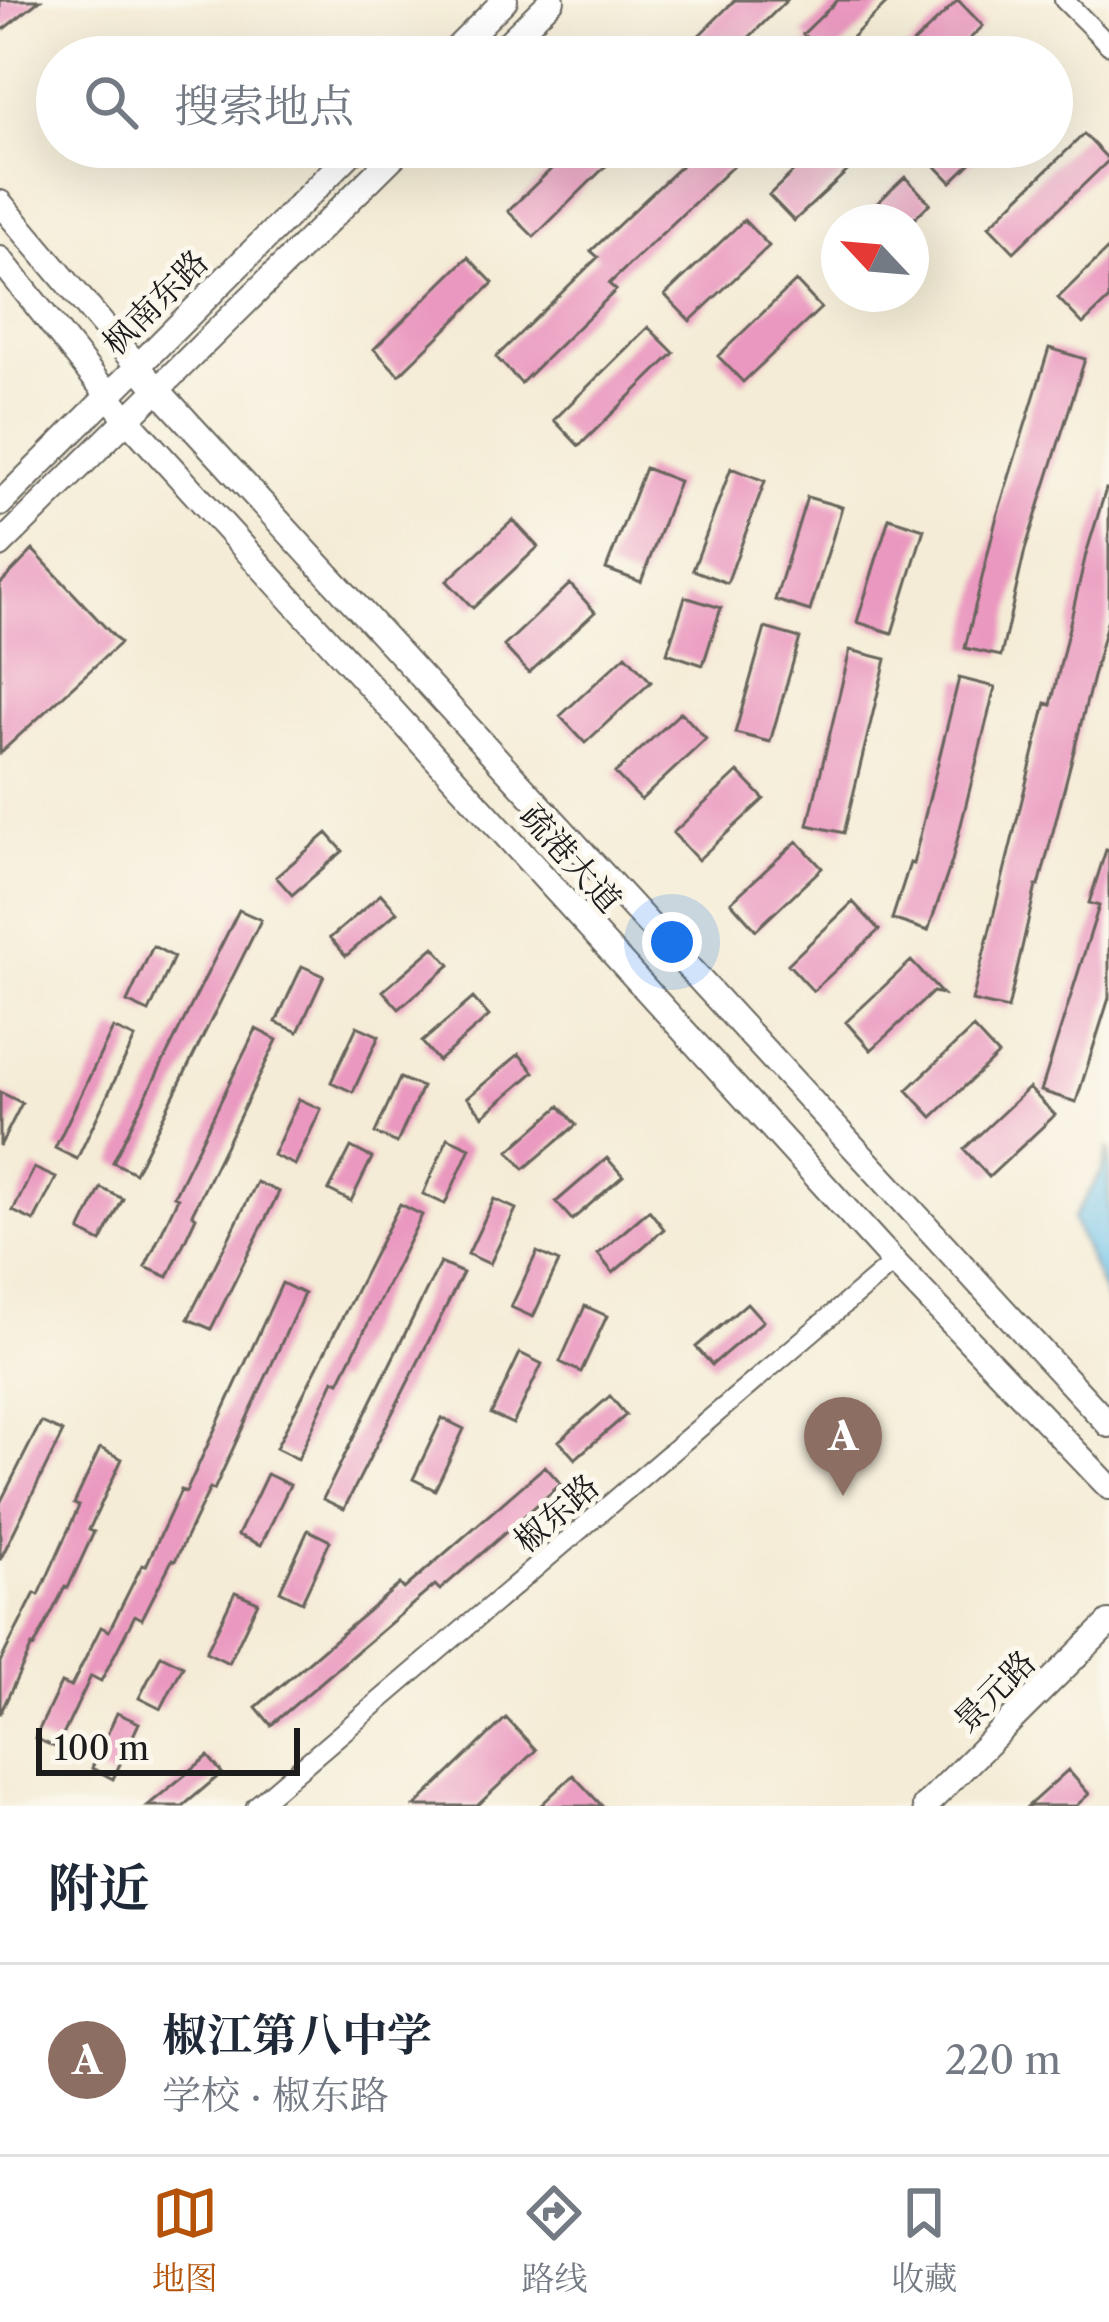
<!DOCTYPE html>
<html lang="zh">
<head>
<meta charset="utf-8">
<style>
  :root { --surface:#fff; --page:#f6f6f7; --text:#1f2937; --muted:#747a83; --line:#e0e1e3; --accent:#b45309 }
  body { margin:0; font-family:"Libre Caslon Text","Noto Serif SC",serif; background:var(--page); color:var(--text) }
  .compass { position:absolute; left:821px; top:204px; width:108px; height:108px; border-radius:50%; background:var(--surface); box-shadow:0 12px 48px #0002; rotate:296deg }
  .scale { position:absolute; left:36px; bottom:30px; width:264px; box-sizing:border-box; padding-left:12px; border:6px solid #1c1c1c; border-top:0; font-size:33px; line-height:42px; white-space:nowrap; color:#1c1c1c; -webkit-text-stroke:9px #fbf7ec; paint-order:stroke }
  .you { position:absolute; left:672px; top:942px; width:42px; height:42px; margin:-30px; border:9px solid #fff; border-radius:50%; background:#1a73e8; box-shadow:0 0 0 18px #1a73e833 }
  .badge { display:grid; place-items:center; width:78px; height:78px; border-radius:50%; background:var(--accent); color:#fff; font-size:39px; font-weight:700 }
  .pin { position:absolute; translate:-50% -99px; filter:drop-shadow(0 3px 6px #0008) }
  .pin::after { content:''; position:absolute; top:63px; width:42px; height:36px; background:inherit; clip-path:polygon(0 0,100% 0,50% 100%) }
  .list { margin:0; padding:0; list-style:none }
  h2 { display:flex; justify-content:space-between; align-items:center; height:156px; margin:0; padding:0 48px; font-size:51px }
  h2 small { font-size:39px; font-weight:400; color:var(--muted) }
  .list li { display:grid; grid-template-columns:78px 1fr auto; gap:36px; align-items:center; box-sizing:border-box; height:192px; padding:0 48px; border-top:3px solid var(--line) }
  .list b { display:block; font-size:45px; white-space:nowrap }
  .list p { margin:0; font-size:39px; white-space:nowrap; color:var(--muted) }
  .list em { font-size:39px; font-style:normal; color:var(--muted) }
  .icon { flex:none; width:66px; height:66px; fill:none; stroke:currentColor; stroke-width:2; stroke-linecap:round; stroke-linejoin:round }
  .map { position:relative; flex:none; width:1109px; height:1806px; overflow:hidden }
  .search { position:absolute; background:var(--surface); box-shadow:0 12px 48px #0002; left:36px; right:36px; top:36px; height:132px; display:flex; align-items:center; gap:30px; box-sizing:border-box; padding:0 42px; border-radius:66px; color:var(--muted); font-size:45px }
  .sheet { height:348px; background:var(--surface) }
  nav { display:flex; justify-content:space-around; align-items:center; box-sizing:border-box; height:168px; border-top:3px solid var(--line); background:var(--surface); font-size:33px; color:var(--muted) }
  nav a { display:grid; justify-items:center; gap:6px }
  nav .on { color:var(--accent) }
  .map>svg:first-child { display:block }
  .water { fill:#6dc2ea; stroke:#446f83; stroke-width:3 }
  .building { fill:#ea98bf }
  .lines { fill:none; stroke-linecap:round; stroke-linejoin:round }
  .minor-casing { stroke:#68655d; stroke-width:22 }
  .major-casing { stroke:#68655d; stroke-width:28 }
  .minor { stroke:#fff; stroke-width:18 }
  .major { stroke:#fff; stroke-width:24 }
  .labels { text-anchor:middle; stroke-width:10; stroke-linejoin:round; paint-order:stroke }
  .street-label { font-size:33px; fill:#1c1c1c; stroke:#fbf7ec }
</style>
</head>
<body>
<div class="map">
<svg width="1109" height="1806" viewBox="0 0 1109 1806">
  <rect width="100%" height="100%" fill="#fbf7ec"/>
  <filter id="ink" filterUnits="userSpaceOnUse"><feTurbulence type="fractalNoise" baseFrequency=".00833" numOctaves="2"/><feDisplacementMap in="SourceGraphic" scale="24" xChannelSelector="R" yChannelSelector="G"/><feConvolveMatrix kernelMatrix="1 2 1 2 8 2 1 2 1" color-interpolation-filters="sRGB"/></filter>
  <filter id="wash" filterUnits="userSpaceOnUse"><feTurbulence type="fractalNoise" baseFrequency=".004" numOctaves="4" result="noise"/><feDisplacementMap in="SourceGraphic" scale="48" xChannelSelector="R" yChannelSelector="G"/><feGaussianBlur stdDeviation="2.7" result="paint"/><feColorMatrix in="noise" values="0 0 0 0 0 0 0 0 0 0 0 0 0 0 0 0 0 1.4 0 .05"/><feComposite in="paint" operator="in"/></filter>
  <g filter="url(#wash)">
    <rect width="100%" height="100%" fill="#f4ecd6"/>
    <path class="water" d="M1109 1147V1302L1108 1303 1073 1219 1102 1171Z"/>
    <g id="blocks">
      <path class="building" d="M0 0H40L0 32Z
        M735 0H787L729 57H677Z
        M838 0H890L832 57H793L810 41 803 34Z
        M958 0 983 26 951 57H899Z
        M1084 134 1109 160 1014 252 989 226Z
        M574 147H625L534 237 508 211Z
        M701 147H753L609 284 616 290 521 383 496 357 598 257 591 251Z
        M819 147H873L794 221 769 195Z
        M935 147H987L951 182 926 156Z
        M905 177 930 203 911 222H857Z
        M744 220 769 246 690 321 665 295Z
        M1109 248V299L1083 324 1058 298Z
        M468 257 493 283 399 375 374 349Z
        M796 281 821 308 743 382 718 356Z
        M648 327 674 353 579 446 554 420Z
        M1049 348 1085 359 1025 550 1001 656 965 648 997 516Z
        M645 468 679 481 641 582 606 569Z
        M731 468 765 481 727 583 693 570Z
        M1106 489 1109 490V615L1039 886H1036L1008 1009 972 1001 1046 703 1051 705 1086 554Z
        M807 497 842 507 810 611 775 600Z
        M889 518 924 529 892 633 857 622Z
        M513 520 538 547 473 608 447 581Z
        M33 550 120 643 0 753V584Z
        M570 584 595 612 529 673 504 646Z
        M685 597 721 608 703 665 667 653Z
        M765 628 800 638 770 742 735 733Z
        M850 650 886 659 844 833 808 825Z
        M626 655 651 682 585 743 560 716Z
        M959 678 995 687 952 861 928 931 892 919 910 863 913 864Z
        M681 712 706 739 641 800 615 773Z
        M738 772 764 799 698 860 673 833Z
        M327 833 343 851 292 895 276 877Z
        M797 841 822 868 756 930 731 902Z
        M1106 850 1109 851V998L1076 1102 1041 1091 1099 906 1089 903Z
        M381 894 397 912 346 956 330 938Z
        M853 902 879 930 813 991 788 964Z
        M239 910 261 920 135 1173 113 1162Z
        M153 946 174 957 149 1012 127 1002Z
        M434 947 450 965 399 1009 383 991Z
        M911 961 942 994 933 992 871 1050 846 1022Z
        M302 966 324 976 298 1032 276 1022Z
        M473 998 489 1016 438 1061 422 1042Z
        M357 1026 379 1036 353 1092 331 1082Z
        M113 1028 135 1038 77 1159 55 1148Z
        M973 1028 998 1055 932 1117 907 1090Z
        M256 1029 277 1040 192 1214 196 1217 168 1277 145 1267 178 1198 174 1196Z
        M519 1054 534 1072 483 1116 467 1098Z
        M400 1078 422 1087 397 1143 375 1133Z
        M1029 1088 1055 1115 989 1177 964 1149Z
        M0 1092 22 1103 0 1146Z
        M299 1099 321 1109 295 1165 273 1155Z
        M560 1106 576 1125 524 1169 509 1151Z
        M448 1138 470 1148 445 1204 423 1194Z
        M351 1147 372 1158 351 1201 329 1190Z
        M607 1158 623 1176 572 1220 556 1202Z
        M34 1168 56 1178 34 1221 13 1211Z
        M257 1182 279 1192 211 1329 188 1319Z
        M101 1188 123 1199 101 1242 80 1231Z
        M494 1199 516 1209 490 1264 468 1254Z
        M400 1204 422 1215 339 1382 334 1380 298 1459 276 1448Z
        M649 1210 664 1229 613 1273 598 1254Z
        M537 1252 559 1262 533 1317 511 1307Z
        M440 1263 463 1273 344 1509 323 1499Z
        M282 1283 304 1294 214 1490 210 1488 175 1561 172 1560 142 1619 135 1615 101 1681 91 1676 57 1748 35 1738 61 1683 71 1687 101 1627 109 1631 142 1565 146 1566 181 1490 186 1492Z
        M747 1303 763 1321 712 1365 696 1347Z
        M585 1306 607 1316 581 1372 560 1362Z
        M520 1353 542 1364 513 1424 491 1414Z
        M610 1396 626 1415 575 1459 559 1441Z
        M442 1418 464 1429 435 1490 413 1479Z
        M41 1422 63 1432 0 1560V1503Z
        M100 1448 122 1459 89 1530 94 1532 68 1588 65 1587 34 1647 32 1646 0 1714V1662L35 1593 39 1595 79 1506 74 1504Z
        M545 1466 561 1484 440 1590 435 1585 271 1725 256 1707 400 1584 404 1589Z
        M267 1474 290 1485 261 1545 238 1535Z
        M308 1530 330 1541 302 1602 280 1591Z
        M235 1592 258 1602 229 1663 206 1652Z
        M161 1655 183 1666 161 1709 139 1698Z
        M117 1713 139 1723 113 1779 92 1768Z
        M506 1718 536 1750 477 1806H415Z
        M208 1756 222 1773 183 1806H147Z
        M1068 1770 1089 1794 1076 1806H1028Z
        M573 1775 602 1806H540Z"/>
    </g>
  </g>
  <g filter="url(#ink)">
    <use href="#blocks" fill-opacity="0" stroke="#68655d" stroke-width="3"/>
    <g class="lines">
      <g class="minor-casing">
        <path id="minor" d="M1064 0 1109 45
          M256 1806 894 1262"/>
      </g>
      <g class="major-casing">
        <path id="major" d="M448 57 505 0
          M494 57 552 0
          M0 203 157 389 1109 1425
          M0 259 127 419 894 1262 1109 1487
          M0 504 357 147
          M0 545 403 147
          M925 1806 1109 1623"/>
      </g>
      <use href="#minor" class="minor"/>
      <use href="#major" class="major"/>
    </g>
  </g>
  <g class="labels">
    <g class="street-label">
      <text transform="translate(155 302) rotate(-45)" y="12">枫南东路</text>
      <text transform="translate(571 858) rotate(48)" y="12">疏港大道</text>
      <text transform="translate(556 1513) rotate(-41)" y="12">椒东路</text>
      <text transform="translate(994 1691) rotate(-45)" y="12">景元路</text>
    </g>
  </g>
</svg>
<svg class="compass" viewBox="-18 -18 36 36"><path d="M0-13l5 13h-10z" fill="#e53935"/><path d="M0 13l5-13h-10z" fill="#747a83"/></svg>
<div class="scale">100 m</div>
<div class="you"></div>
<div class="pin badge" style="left:843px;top:1496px;background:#8d6e63">A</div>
<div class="search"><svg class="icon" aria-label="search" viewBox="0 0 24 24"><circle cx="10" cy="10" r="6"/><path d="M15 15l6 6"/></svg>搜索地点</div>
</div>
<section class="sheet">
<h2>附近<small></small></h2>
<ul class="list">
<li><span class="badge" style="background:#8d6e63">A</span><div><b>椒江第八中学</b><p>学校 · 椒东路</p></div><em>220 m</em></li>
</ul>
</section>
<nav>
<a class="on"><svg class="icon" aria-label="map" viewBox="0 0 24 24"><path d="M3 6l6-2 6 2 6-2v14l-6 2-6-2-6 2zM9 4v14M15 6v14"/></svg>地图</a>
<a><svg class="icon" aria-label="directions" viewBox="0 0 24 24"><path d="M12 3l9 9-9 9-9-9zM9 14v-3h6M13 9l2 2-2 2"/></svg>路线</a>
<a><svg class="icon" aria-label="saved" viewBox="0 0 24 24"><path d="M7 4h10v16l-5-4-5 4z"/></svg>收藏</a>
</nav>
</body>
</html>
